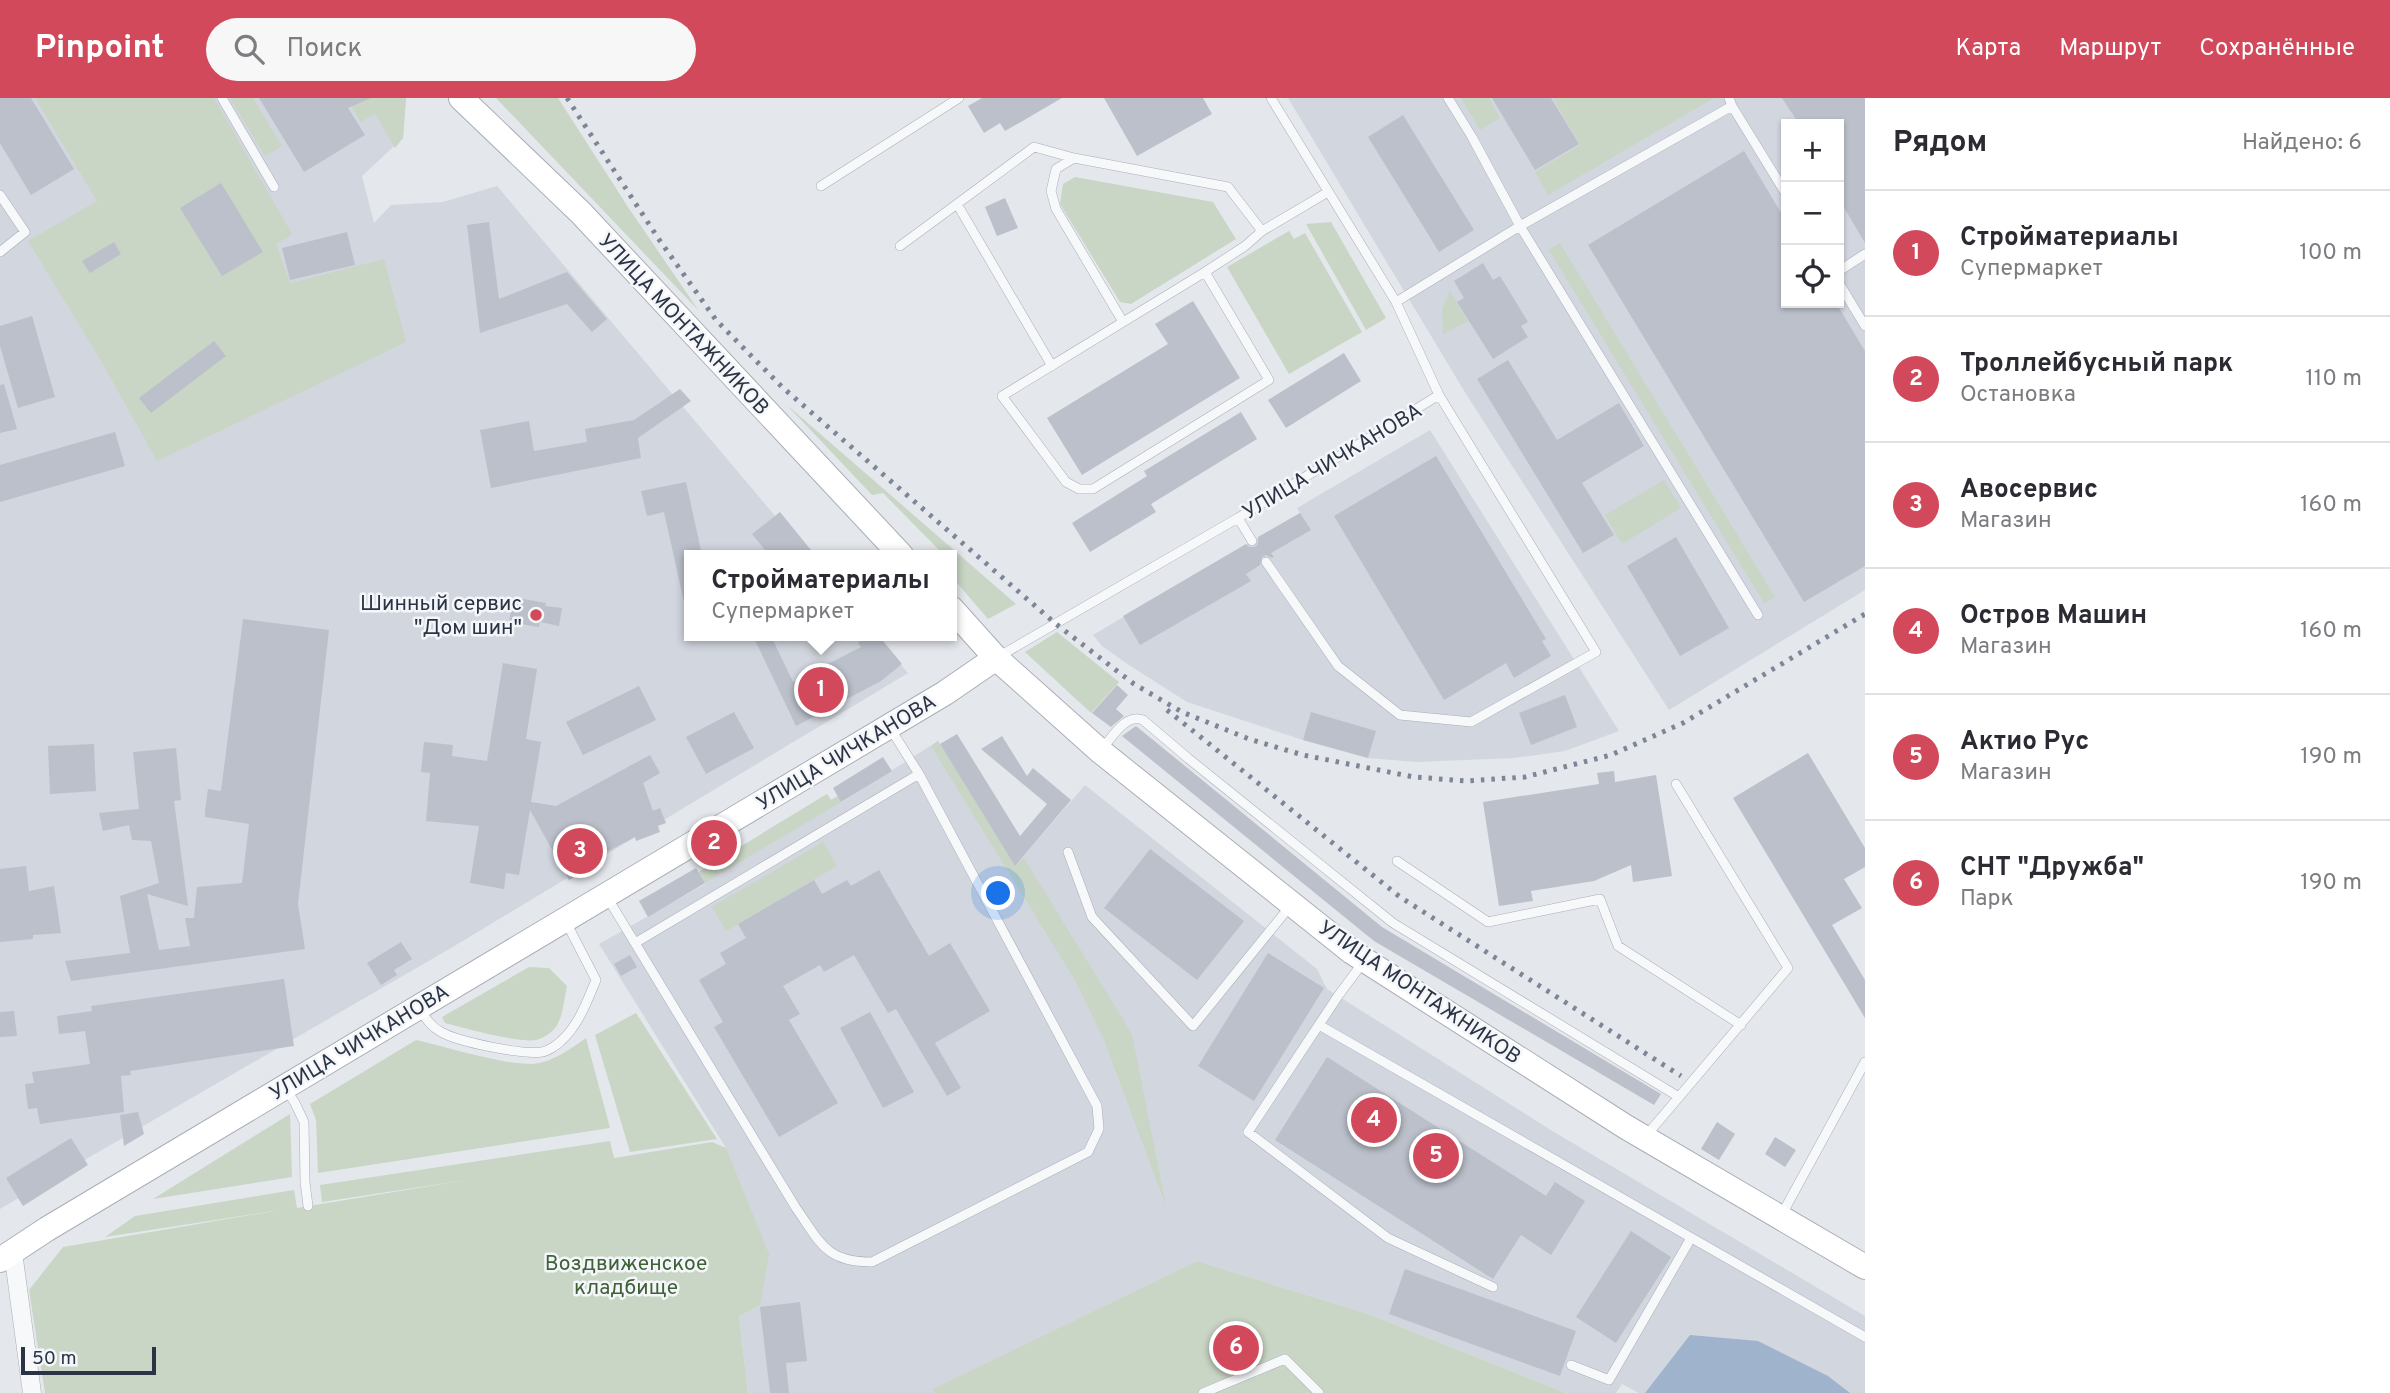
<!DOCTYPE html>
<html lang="ru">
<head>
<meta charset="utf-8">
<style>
  :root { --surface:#fff; --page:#f7f7f7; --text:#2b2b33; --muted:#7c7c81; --line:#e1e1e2; --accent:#d1495b }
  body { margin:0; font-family:Overpass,sans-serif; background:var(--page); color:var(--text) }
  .controls { position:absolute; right:21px; top:21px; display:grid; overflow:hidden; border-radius:0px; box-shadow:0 2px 5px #0004 }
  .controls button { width:63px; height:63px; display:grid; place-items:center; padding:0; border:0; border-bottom:2px solid var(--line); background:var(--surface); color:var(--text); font:35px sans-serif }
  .scale { position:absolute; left:21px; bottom:18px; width:135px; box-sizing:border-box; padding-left:7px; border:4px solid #2b3445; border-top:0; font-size:19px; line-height:24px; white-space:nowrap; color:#2b3445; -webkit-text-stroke:5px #f4f6f9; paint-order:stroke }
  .you { position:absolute; left:999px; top:796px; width:24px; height:24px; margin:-18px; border:5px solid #fff; border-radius:50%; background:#1a73e8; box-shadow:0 0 0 10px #1a73e833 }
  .badge { display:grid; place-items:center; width:46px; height:46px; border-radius:50%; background:var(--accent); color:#fff; font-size:23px; font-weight:700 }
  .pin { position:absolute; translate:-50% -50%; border:4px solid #fff; box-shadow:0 2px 7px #0006 }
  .popup { position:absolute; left:684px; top:452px; width:273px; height:91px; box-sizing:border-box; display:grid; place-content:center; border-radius:0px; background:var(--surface); filter:drop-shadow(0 2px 5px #0005); font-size:23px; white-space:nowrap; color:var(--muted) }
  .popup b { font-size:26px; color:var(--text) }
  .popup::after { content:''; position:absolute; left:50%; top:100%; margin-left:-14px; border:14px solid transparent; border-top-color:var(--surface) }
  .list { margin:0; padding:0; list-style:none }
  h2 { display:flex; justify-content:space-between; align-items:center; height:91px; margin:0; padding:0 28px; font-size:30px }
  h2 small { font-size:23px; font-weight:400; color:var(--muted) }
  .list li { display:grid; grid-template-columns:46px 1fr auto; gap:21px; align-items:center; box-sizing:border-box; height:126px; padding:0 28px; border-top:2px solid var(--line) }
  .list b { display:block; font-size:26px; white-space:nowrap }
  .list p { margin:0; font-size:23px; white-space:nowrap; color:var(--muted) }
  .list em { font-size:23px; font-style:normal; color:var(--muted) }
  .icon { flex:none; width:38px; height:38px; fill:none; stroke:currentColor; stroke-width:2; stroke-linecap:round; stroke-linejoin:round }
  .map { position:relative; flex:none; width:1865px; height:1295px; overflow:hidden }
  header { display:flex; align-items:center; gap:42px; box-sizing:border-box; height:98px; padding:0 35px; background:var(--accent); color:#fff }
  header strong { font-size:33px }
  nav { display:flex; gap:38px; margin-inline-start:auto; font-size:24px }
  .search { width:490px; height:63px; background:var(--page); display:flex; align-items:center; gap:18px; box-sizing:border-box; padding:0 24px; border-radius:38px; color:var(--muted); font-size:26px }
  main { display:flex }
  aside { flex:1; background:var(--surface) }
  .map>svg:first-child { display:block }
  .built { fill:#d2d6de; fill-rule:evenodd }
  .green { fill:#c9d6c5 }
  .water { fill:#9fb4cc }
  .building { fill:#bbc0ca }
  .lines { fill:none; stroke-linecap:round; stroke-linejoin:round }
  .service-casing { stroke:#a9aeb7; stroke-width:10 }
  .minor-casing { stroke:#a9aeb7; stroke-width:19 }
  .secondary-casing { stroke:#a9aeb7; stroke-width:26 }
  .service { stroke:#f7f8fa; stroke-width:9 }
  .minor { stroke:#f7f8fa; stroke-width:18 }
  .secondary { stroke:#fff; stroke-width:24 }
  .rail { stroke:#7d8696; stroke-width:5; stroke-dasharray:3.5 7; stroke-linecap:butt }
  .poi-dot { fill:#d1495b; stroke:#f4f6f9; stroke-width:2.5 }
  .labels { text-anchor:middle; stroke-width:5; stroke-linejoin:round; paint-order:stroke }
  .street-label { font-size:21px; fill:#2b3445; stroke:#f4f6f9 }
  .poi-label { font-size:21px; fill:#2b3445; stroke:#f4f6f9; text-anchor:end }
  .park-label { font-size:21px; fill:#3f6138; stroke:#f4f6f9 }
</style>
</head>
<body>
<header>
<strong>Pinpoint</strong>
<div class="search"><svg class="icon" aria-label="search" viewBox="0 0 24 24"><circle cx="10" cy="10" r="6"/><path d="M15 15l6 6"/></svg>Поиск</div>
<nav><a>Карта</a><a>Маршрут</a><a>Сохранённые</a></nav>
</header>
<main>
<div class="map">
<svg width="1865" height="1295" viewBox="0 0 1865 1295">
  <rect width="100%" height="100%" fill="#e4e7ec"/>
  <path class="built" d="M0 0H406L403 40 362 78 374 125 391 107 443 104 497 88 808 457H690V538H876L908 575 451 850 0 1111Z
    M1288 0H1865V492L1669 612 1466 296ZM1786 26H1839V205H1786Z
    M1430 332 1619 633 1565 653 1514 660 1416 664 1368 660 1303 642 1187 604 1129 567 1102 548 1093 537 1300 415 1297 410Z
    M938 643 1015 768 1085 687 1317 871 1327 891 1554 1034 1865 1218V1295H1639L1622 1286 1616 1295H1566L1368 1216 1197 1163 934 1291 935 1295H748L739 1218 726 1050 599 846 705 786 699 774 827 696 831 702 838 698 842 704Z"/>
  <path class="green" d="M35 0H214L292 136 276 146 290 185 384 161 406 244 157 363 100 261 28 143 97 103Z
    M230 0H253L282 48 265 58Z
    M346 0H406L403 40 395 50 375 16 361 24Z
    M496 0H558L628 109 699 213Z
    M1461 0H1489L1500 20 1480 32Z
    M1553 0H1714L1548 97 1535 74 1580 47Z
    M1075 79 1213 104 1236 141 1131 206 1120 204 1060 106 1063 86Z
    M1331 124 1386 220 1366 232 1306 126Z
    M1289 133 1294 141 1305 135 1362 234 1289 276 1227 169Z
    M1560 145 1775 499 1764 505 1549 152Z
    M1450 193 1468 223 1443 236 1442 211Z
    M787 307 1016 506 988 521 952 479V472L956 469 952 466V457H944L883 395 872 397Z
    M1664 382 1681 410 1622 446 1605 417Z
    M1057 534 1119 584 1091 615 1025 554Z
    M938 643 1015 767 1024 760 1132 936 1166 1108 1104 942 1076 884 931 648Z
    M827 696 831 702 838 698 841 704 705 785 699 774Z
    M823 744 837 768 726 833 712 809Z
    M529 869 549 870 567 888C564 901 563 920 555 930 550 936 543 940 536 942 519 945 463 930 445 925L442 919Z
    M636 915 717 1041 630 1054 595 937Z
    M586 940 610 1030 318 1075 316 1022 310 1006 416 942C447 949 504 967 533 966 553 964 570 951 586 940Z
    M290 1016 292 1079 153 1101Z
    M610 1043 614 1060 712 1044 726 1050 769 1156 760 1207 739 1218 748 1295H45L29 1192 63 1149 280 1112 105 1139 135 1118 294 1092 297 1110 466 1082 322 1104 320 1087Z
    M1197 1163 1368 1216 1566 1295H935L933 1291Z"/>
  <path class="water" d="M1690 1237 1758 1243 1828 1278 1850 1295H1645Z"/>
  <path class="building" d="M0 0H31L74 71 31 97 0 45Z
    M259 0H371L348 10 365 37 304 74Z
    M982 0H1062L1005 33 1000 25 984 35 968 8Z
    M1104 0H1203L1212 16 1137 58Z
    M1492 0H1551L1579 46 1535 72Z
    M1782 0H1865V145L1839 101V26H1799Z
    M1403 17 1474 132 1439 154 1368 39Z
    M1744 53 1786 123V205H1836L1865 253V468L1804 504 1588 147Z
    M221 85 263 154 222 178 180 110Z
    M1005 100 1018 130 997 138 985 109Z
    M489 124 499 201 567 174 607 221 592 234 567 206 480 235 467 127Z
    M347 134 355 167 290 182 282 150Z
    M114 144 121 156 90 175 82 163Z
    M1483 165 1493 182 1500 178 1528 224 1521 228 1528 239 1493 261 1457 204 1464 200 1454 183Z
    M1193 203 1240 280 1082 377 1047 320 1168 246 1155 226Z
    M32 218 55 299 18 310 0 248V228Z
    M214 243 226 258 151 315 139 300Z
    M1344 255 1361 283 1286 330 1268 302Z
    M1508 262 1557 342 1619 305 1644 348 1582 385 1614 437 1583 455 1477 281Z
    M4 286 17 331 0 335V287Z
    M680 291 691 303 638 340 641 360 491 390 480 332 529 323 534 353 587 344 585 331 634 322Z
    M1241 314 1257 341 1151 406 1156 414 1090 454 1072 425 1147 378 1144 373Z
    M115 334 125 368 0 404V367Z
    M1436 358 1546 541 1542 543 1551 558 1514 580 1506 565 1444 602 1334 418Z
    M686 384 702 457H690V503L684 504 664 414 647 418 641 393Z
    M780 414 815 457H769L752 436Z
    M1300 415 1311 432 1271 455 1274 459 1272 460 1266 457 1262 459 1260 467 1246 476 1251 483 1140 547 1123 518 1246 446 1249 449H1255L1258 446V439Z
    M1676 439 1729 530 1680 558 1627 468Z
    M513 499 546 505 545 508 562 510 559 528 540 524 539 529 509 524Z
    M243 521 329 532 298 806 305 851 71 883 65 863 130 855 120 798 159 785 151 743 132 742 129 727 103 733 99 715 139 711 133 654 176 650 181 702 174 703 188 808 147 796 159 852 190 848 185 820H194L197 789 242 785 249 726 205 719V713L208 691 221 693Z
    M753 538H771L793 584 861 549 858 545 868 538H879L902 566 881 583 796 628Z
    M503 565 537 571 526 641 541 644 531 704 556 708 650 657 660 675 643 685 653 713 660 710 666 725 658 728 660 734 636 743 635 739 599 758 602 764 569 782 530 712 519 777 506 775 504 791 470 785 479 728 426 723 430 675 421 674 424 644 453 647 452 658 487 663Z
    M1117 587 1128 597 1116 611 1124 618 1111 629 1092 615Z
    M639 588 656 622 583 657 566 624Z
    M1565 597 1577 629 1531 647 1519 615Z
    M734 614 754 650 706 676 686 639Z
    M1311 614 1376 633 1368 660 1303 642Z
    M1136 628 1382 829 1661 996 1654 1007 1374 843 1122 638Z
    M957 636 1020 738 1047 706 981 651 1002 638 1027 678 1033 670 1071 702 1015 768 940 646Z
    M94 646 96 693 50 696 48 648Z
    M1808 655 1865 750V769L1844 781 1862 810 1832 827 1865 882V920L1733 700Z
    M883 659 892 673 841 704 833 690Z
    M1614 673 1615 684 1656 677 1672 778 1633 784 1631 767 1594 783 1531 793 1533 803 1499 808 1483 704 1599 686 1597 675Z
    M1150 751 1244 823 1197 882 1104 810Z
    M26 768 29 793 54 788 61 835 33 837V841L0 844V771Z
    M696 770 705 785 648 819 639 803Z
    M879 772 929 858 950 845 990 913 935 945 961 990 947 998 896 911 888 915 854 857 824 874 820 867 783 888 800 916 789 922 838 1005 779 1039 714 929 723 924 699 882 726 866 720 855 746 840 738 826 814 782 822 796 847 782 851 788Z
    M401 844 412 861 394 872 397 877 381 887 367 865Z
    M1268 855 1324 890 1254 1003 1198 968Z
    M630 857 637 869 621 878 614 866Z
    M284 881 294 948 130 973 131 977 121 978 124 1014 40 1026 37 1010 28 1011 25 986 34 985 32 974 90 966 85 933 59 936 57 918 92 913 91 908Z
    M14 913 17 938 0 939V914Z
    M870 914 914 994 883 1010 840 930Z
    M1327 959 1546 1098 1555 1084 1585 1103 1551 1157 1521 1137 1493 1181 1275 1042Z
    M138 1014 144 1036 124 1048 120 1017Z
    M1717 1024 1735 1036 1719 1062 1701 1051Z
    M1775 1039 1796 1052 1785 1069 1765 1056Z
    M71 1040 88 1067 23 1108 6 1080Z
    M1631 1133 1671 1159 1616 1245 1576 1219Z
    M1405 1171 1576 1233 1560 1278 1389 1216Z
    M800 1204 807 1263 786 1265 789 1295H770L760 1209Z"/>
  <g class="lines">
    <g class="service-casing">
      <path id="service" d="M222 0 274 89
        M1448 0 1472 39 1520 128 1758 517
        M1732 8 1786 96
        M821 88 959 0
        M0 97 25 134 0 154
        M900 148 957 106
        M1839 173 1865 156
        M1205 174 1269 282 1093 391H1079L1066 384 1002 298 1205 174 1245 148 1262 133 1328 94
        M1839 185 1865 228
        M1396 204 1520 128 1732 8 1729 0
        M1123 224 1056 111 1051 93 1056 71 1074 60 1228 89 1262 133
        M1052 268 957 106 1034 49 1074 60
        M1238 420 1252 443
        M1266 464 1338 568 1400 617 1471 624 1596 554 1439 297 1396 204 1271 0
        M998 559 1238 420 1439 297
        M1101 652C1112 640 1125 615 1143 622L1189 661 1393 825 1679 999 1645 1039
        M1676 686 1788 870 1679 999
        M1068 754 1092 819 1193 928 1291 807
        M1397 763 1488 824 1600 801 1618 848 1741 927
        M607 799 796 1110C820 1144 825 1164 872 1164L1088 1054 1099 1031 1097 1008 919 676 890 630
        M635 845 919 676
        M1364 863 1338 898 1248 1034 1388 1140 1493 1189
        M419 910C425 919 430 928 441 934 459 944 522 957 542 954 548 953 557 947 561 943 579 927 587 903 596 882L565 822
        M1319 927 1865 1239
        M285 990 295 1005 304 1024 305 1084 308 1108
        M1781 1118 1865 964
        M1571 1267 1609 1282 1691 1140
        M1203 1295 1285 1261 1319 1295"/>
    </g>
    <g class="minor-casing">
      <path id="minor" d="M13 1154 32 1295"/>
    </g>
    <g class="secondary-casing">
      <path id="secondary" d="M461 0 581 115 901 457
        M952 511 996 560 1100 653 1352 854 1626 1029 1865 1169
        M0 1162 47 1131 945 595 996 560"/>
    </g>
    <use href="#service" class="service"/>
    <use href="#minor" class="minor"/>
    <use href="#secondary" class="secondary"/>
    <path class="rail" d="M567 0 658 140 716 222 782 289 1056 526 1134 586 1182 614 1249 641 1303 657 1414 679 1467 683 1525 679 1611 657 1683 625 1865 516
      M1167 612 1400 799 1681 978"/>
  </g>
  <circle class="poi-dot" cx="536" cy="517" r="7"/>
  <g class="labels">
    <g class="street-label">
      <text transform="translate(684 226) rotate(47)" y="7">УЛИЦА МОНТАЖНИКОВ</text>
      <text transform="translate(1332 363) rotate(-31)" y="7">УЛИЦА ЧИЧКАНОВА</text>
      <text transform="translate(846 654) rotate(-31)" y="7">УЛИЦА ЧИЧКАНОВА</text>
      <text transform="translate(1420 894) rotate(34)" y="7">УЛИЦА МОНТАЖНИКОВ</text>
      <text transform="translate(359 944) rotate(-31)" y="7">УЛИЦА ЧИЧКАНОВА</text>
    </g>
    <g class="poi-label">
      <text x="522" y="512">Шинный сервис<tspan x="522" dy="24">"Дом шин"</tspan></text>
    </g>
    <g class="park-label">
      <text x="626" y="1172">Воздвиженское<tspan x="626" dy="24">кладбище</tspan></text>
    </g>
  </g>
</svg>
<div class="controls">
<button>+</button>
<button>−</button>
<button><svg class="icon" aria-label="locate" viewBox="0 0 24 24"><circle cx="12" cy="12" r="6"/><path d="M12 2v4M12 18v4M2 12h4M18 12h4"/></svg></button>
</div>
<div class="scale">50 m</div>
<div class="you"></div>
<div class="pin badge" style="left:821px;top:592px">1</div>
<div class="popup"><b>Стройматериалы</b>Супермаркет</div>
<div class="pin badge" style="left:714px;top:745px">2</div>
<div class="pin badge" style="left:580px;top:753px">3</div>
<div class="pin badge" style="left:1374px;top:1022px">4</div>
<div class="pin badge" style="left:1436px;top:1058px">5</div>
<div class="pin badge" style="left:1236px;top:1250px">6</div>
</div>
<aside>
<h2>Рядом<small>Найдено: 6</small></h2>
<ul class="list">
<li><span class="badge">1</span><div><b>Стройматериалы</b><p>Супермаркет</p></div><em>100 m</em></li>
<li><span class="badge">2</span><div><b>Троллейбусный парк</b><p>Остановка</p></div><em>110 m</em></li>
<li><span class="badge">3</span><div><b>Авосервис</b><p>Магазин</p></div><em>160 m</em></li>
<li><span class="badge">4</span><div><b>Остров Машин</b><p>Магазин</p></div><em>160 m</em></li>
<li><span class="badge">5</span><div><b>Актио Рус</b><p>Магазин</p></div><em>190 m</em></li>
<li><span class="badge">6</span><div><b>СНТ &quot;Дружба&quot;</b><p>Парк</p></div><em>190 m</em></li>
</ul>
</aside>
</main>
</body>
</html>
